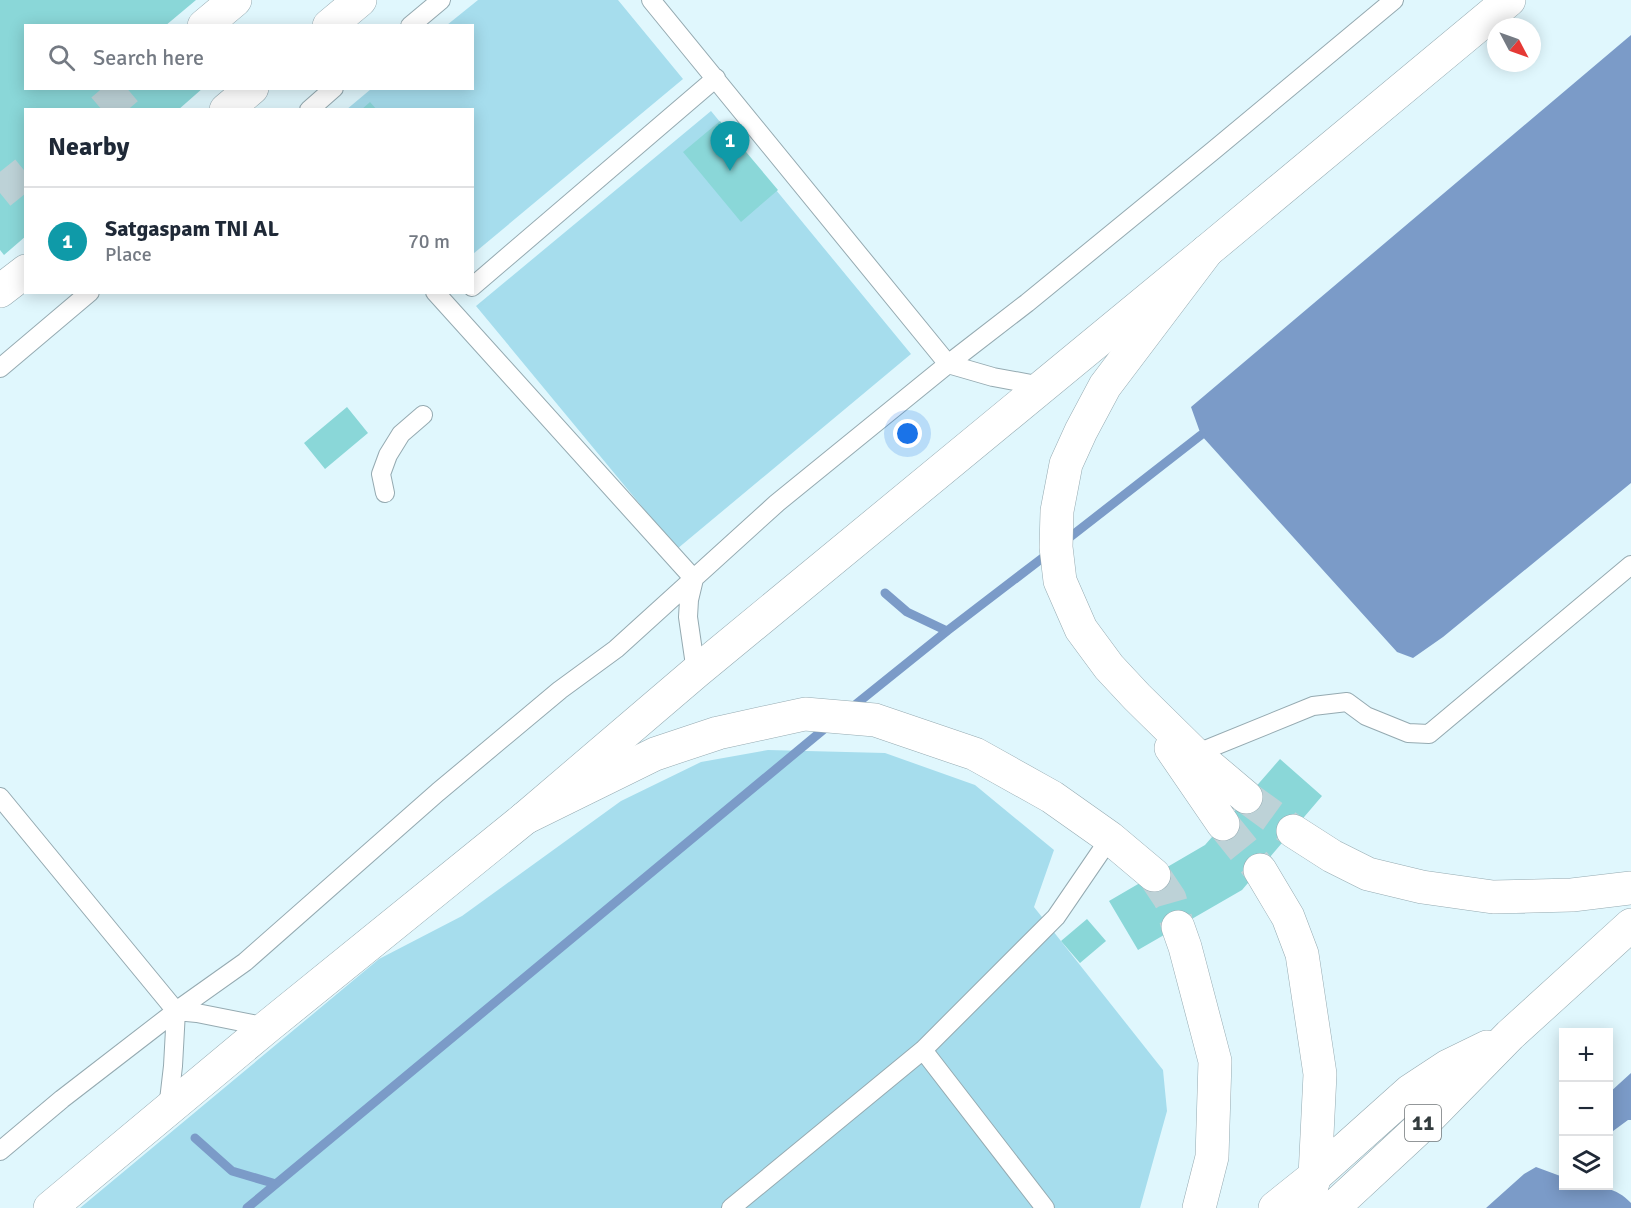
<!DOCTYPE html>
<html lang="en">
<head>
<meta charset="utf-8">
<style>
  :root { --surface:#fff; --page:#f2f2f3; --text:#1f2937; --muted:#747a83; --line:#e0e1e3; --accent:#0b8043 }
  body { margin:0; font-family:Signika,sans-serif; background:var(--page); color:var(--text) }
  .controls { position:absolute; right:18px; bottom:18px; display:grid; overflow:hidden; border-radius:0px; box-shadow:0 3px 15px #0003 }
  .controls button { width:54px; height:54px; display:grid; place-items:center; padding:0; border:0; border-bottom:2px solid var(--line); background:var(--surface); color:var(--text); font:30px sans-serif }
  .compass { position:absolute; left:1487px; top:18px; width:54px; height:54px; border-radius:50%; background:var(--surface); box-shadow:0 3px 15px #0003; rotate:131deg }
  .you { position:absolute; left:908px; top:434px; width:21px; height:21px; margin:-15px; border:4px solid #fff; border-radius:50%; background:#1a73e8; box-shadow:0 0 0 9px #1a73e833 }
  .badge { display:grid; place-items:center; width:39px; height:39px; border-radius:50%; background:var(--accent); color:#fff; font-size:20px; font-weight:700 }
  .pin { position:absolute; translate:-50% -50px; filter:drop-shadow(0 2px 3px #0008) }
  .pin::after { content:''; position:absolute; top:32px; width:21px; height:18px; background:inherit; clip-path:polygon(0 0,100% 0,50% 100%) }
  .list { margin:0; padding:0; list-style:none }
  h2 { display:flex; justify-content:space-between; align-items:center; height:78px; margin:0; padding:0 24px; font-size:26px }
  h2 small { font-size:20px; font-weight:400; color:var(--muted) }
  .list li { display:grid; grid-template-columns:39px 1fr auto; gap:18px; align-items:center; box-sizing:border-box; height:108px; padding:0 24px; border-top:2px solid var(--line) }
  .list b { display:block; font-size:22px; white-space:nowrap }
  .list p { margin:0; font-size:20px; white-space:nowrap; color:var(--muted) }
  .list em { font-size:20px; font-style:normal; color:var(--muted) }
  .icon { flex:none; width:33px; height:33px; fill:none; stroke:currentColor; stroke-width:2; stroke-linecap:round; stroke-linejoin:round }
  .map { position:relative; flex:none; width:1631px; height:1208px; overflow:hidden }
  .search { position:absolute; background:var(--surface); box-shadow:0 3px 15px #0003; left:24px; top:24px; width:450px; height:66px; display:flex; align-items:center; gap:15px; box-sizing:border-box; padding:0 21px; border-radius:0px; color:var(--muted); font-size:22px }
  .panel { position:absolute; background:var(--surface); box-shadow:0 3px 15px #0003; left:24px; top:108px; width:450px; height:186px; border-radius:0px }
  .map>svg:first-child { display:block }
  .green { fill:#a6dded }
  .water { fill:#7b9bc8 }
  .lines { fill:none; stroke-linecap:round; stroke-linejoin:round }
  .stream { stroke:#7b9bc8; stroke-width:9 }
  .building { fill:#8ad7d8 }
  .secondary-tunnel { stroke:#bdd2d7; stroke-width:33; stroke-dasharray:33 16; stroke-linecap:butt }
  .highway-tunnel { stroke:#bdd2d7; stroke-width:33; stroke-dasharray:33 16; stroke-linecap:butt }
  .lane-casing { stroke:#95aab1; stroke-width:20 }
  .secondary-casing { stroke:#95aab1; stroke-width:34 }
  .highway-casing { stroke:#95aab1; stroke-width:34 }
  .lane { stroke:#fff; stroke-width:18 }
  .secondary { stroke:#fff; stroke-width:33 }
  .highway { stroke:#fff; stroke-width:33 }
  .labels { text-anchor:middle; stroke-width:6; stroke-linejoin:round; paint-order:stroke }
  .shield { fill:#fff; stroke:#707678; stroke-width:1.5 }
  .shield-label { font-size:21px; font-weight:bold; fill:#333c3e }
</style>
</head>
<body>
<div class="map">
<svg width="1631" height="1208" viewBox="0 0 1631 1208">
  <rect width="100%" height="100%" fill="#e0f7fd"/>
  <path class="green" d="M478 0H618L683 79 473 254 472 110H346L371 89 472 88V26L447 25Z
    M711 111 911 354 677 549 476 306Z
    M768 750 885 753 975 785 1054 850 1034 907 1163 1070 1167 1111 1140 1208H80L379 959 462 916 621 801 701 762Z"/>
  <path class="water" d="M1631 35V483L1443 637 1413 658 1397 652 1201 435 1191 407Z
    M1631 1073V1120H1628L1609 1134V1093Z
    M1536 1167 1563 1177 1564 1186C1589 1186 1612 1183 1631 1203V1208H1486L1524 1174Z"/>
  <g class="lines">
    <path class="stream" d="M1065 541 1201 435
      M885 593 907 612 947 631
      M850 709 947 631 1049 553
      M195 1138 232 1171 276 1184
      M247 1208 829 725"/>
  </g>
  <path class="building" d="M0 0H196L165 26H26V88H203L178 110H26V236L4 255 0 250Z
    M370 102 377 110H361Z
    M720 121 778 190 741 222 683 152Z
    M347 407 368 433 325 469 304 443Z
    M1280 759 1322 796 1242 890 1138 950 1109 901 1205 845Z
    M1087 919 1106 941 1080 963 1061 941Z"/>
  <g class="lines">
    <path class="secondary-tunnel" d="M102 110 128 88
      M0 193 26 172"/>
    <path class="highway-tunnel" d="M1246 797 1293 831
      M1223 824 1260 870
      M1154 875 1170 899 1178 927"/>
    <g class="lane-casing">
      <path id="lane" d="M651 0 948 364 993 377 1042 386
        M410 26 441 0
        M309 110 334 88
        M472 287 716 78
        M435 292 694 579 689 600 688 617 696 672
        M0 368 90 292
        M385 493 381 474 388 455 401 434 423 415
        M1195 754 1313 706 1347 702 1366 716 1408 733 1429 734 1631 565
        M0 797 176 1011 173 1066 168 1109
        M176 1011 197 1013 267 1027
        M923 1050 1045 1208
        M0 1151 62 1099 176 1011 245 962 438 792 560 690 616 649 777 503 948 364 1027 303 1214 150 1394 0
        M731 1208 923 1050 1056 917 1110 838"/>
    </g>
    <g class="secondary-casing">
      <path id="secondary" d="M204 26 235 0
        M329 26 360 0
        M226 110 252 88
        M0 291 26 271
        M50 1208 267 1027 525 818 696 672 1207 251 1509 0"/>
    </g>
    <g class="highway-casing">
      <path id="highway" d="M1207 251 1105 386 1081 431 1066 464 1057 511 1056 547 1060 581 1081 629 1109 667 1137 697 1195 754 1246 797
        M1171 748 1223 824
        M525 818 655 754 718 733 805 714 875 720 975 754 1052 797 1110 838 1154 875
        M1293 831 1332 856 1368 874 1422 887 1493 897 1572 895 1631 888
        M1260 870 1288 917 1302 954 1320 1074 1315 1176 1305 1208
        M1178 927 1185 947 1215 1061 1212 1157 1199 1208
        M1275 1208 1315 1176 1410 1091 1448 1066 1487 1047
        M1333 1208 1415 1132 1510 1035 1631 925"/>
    </g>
    <use href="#lane" class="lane"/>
    <use href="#secondary" class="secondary"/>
    <use href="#highway" class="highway"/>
  </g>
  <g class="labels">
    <rect class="shield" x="1405" y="1105" width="36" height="36" rx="4.5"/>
    <g class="shield-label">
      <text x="1423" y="1130">11</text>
    </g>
  </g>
</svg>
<div class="controls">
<button>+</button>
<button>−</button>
<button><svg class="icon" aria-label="layers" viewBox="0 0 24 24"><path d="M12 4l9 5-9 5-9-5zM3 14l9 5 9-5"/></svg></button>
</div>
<svg class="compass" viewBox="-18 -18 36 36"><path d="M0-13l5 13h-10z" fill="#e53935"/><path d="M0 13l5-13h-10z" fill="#747a83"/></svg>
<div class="you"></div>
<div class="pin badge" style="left:730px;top:171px;background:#0f9aa8">1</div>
<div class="search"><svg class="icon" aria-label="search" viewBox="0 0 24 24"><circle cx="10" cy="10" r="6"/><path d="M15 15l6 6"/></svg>Search here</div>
<section class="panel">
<h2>Nearby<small></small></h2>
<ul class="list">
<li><span class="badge" style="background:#0f9aa8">1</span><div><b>Satgaspam TNI AL</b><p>Place</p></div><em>70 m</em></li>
</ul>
</section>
</div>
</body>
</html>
